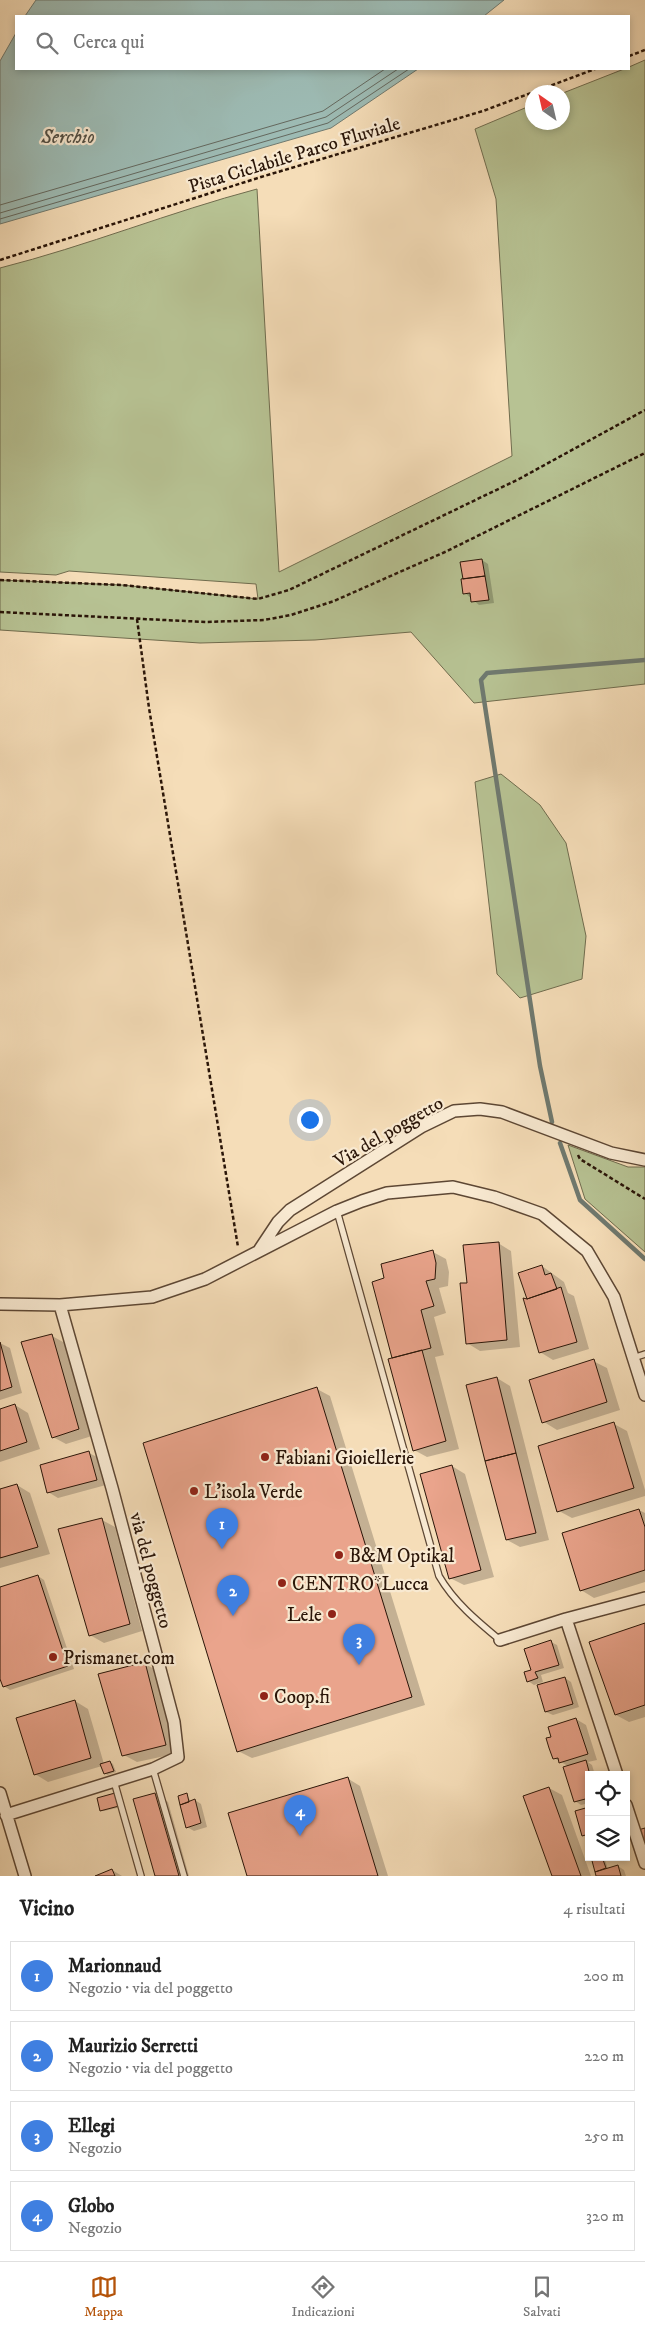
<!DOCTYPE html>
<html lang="it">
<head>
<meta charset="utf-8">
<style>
  :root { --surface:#fff; --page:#f2f2f2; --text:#222; --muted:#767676; --line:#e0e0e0; --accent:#b45309 }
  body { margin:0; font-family:"IM FELL DW Pica",serif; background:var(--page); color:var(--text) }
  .controls { position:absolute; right:15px; bottom:15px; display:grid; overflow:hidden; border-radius:0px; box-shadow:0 2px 8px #0003 }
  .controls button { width:45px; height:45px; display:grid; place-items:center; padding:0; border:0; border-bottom:1px solid var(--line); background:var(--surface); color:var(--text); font:25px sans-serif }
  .compass { position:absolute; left:525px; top:85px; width:45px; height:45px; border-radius:50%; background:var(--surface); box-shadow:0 2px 8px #0003; rotate:326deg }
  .you { position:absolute; left:309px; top:1119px; width:18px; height:18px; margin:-12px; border:4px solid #fff; border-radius:50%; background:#1a73e8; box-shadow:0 0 0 8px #1a73e833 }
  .badge { display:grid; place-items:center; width:32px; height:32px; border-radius:50%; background:var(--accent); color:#fff; font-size:16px; font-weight:700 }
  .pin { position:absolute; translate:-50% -41px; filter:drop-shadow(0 1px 2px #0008) }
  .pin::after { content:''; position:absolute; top:26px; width:18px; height:15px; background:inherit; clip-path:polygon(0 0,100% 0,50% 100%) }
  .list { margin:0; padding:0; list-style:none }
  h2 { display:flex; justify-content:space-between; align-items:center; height:65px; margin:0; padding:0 20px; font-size:21px }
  h2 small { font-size:16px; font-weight:400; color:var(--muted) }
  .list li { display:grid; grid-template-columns:32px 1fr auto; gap:15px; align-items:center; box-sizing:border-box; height:70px; margin:0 10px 10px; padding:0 10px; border:1px solid var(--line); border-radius:0px }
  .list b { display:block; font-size:19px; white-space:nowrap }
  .list p { margin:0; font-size:16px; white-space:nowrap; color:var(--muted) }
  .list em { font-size:16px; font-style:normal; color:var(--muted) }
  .icon { flex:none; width:28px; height:28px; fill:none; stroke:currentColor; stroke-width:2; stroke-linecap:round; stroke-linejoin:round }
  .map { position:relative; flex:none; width:645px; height:1876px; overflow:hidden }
  .search { position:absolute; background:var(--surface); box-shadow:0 2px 8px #0003; left:15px; right:15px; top:15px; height:55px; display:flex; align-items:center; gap:12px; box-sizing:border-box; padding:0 18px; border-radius:0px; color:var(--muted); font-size:19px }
  .sheet { height:385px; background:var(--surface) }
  nav { display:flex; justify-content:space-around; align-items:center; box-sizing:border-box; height:70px; border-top:1px solid var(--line); background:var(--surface); font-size:14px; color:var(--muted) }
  nav a { display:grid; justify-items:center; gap:2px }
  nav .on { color:var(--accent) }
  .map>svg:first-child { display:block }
  .green { fill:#b7c293; stroke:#706c4e }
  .water { fill:#9dbbb4; stroke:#6f796f }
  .shadow { fill:#0003 }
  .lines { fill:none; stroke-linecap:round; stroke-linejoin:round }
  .shore { stroke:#64685e; stroke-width:1 }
  .stream { stroke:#6f796f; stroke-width:4.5 }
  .building { fill:#eaa48c; stroke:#2a1508 }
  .service-casing { stroke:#5d4734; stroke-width:8 }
  .minor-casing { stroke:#5d4734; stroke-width:14 }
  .path { stroke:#2a1508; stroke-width:2.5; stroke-dasharray:4 2.5; stroke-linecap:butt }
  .service { stroke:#f8e9d1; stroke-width:5.5 }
  .minor { stroke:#f8e9d1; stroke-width:11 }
  .poi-dot { fill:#8f2418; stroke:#f8e9d1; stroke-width:2 }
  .labels { text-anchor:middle; stroke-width:4.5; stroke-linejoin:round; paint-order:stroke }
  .street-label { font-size:19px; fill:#2a1508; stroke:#f8e9d1 }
  .poi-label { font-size:19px; fill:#2a1508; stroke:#f8e9d1; text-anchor:start }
  .water-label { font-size:20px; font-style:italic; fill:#524f44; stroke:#f8e9d1 }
</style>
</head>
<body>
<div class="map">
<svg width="645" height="1876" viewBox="0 0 645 1876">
  <rect width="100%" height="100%" fill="#f5ddb8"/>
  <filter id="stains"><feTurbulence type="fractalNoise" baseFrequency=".004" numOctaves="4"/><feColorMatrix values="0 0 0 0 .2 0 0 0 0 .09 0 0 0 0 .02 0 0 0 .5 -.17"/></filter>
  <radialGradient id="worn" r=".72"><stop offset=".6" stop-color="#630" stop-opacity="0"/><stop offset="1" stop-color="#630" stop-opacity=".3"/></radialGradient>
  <path class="green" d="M645 60V684L474 703 411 632 315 640 200 643 0 630V580L122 585 258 599 256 584 69 571 56 575 0 572V268C87 246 170 212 257 189L279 572 512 456 496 199 475 129 532 105V122H562L563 93 624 69H629V67Z
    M501 774 540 805 566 843 586 936 582 979 520 998 497 974 475 782Z
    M568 1145 628 1167H645V1252L585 1199Z"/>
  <path class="water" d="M36 0H504L484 16H25Z
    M16 33V69H418L331 128 0 224V61Z"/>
  <path class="shadow" d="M482 560 488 564 494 603 479 605 465 593Z
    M498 1243 511 1251 520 1347 480 1351 467 1343 468 1284Z
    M433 1252 446 1259 449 1272 448 1286 439 1288 446 1313 434 1317 444 1355 435 1357 459 1449 427 1457 414 1450 393 1359 386 1279Z
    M542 1266 564 1282 568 1293 574 1296 589 1349 553 1360 540 1352 529 1301Z
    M52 1336 65 1343 92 1436 66 1444 53 1437Z
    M0 1343 10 1348 22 1393 0 1400Z
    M593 1361 607 1368 620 1410 557 1430 544 1422Z
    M497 1378 510 1386 549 1540 520 1547 507 1540Z
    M317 1389 330 1396 425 1705 252 1758 238 1751Z
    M15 1405 28 1413 40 1449 0 1462V1410Z
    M614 1424 627 1431 645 1490V1496L572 1518 559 1511Z
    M89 1453 99 1458 106 1485 58 1498 48 1492Z
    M452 1466 465 1474 494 1577 464 1585 450 1578Z
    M17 1485 30 1493 50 1554 0 1568V1490Z
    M639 1510 645 1513V1582L594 1598 581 1590Z
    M102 1520 115 1527 142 1631 104 1643 90 1635Z
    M38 1576 44 1580 74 1669 10 1690 4 1686 0 1675V1588Z
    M645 1624V1717L629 1722 616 1715Z
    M551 1642 557 1645 564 1668 541 1675 543 1682 534 1685 528 1681Z
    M145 1664 158 1671 179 1753 137 1762 124 1755Z
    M565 1678 571 1682 579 1707 553 1715 546 1712 538 1686Z
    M75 1701 88 1709 104 1764 110 1762 113 1764 116 1772 107 1775 102 1766 48 1782 35 1774Z
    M576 1719 586 1725 597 1760 588 1762 592 1765 595 1775H589V1803L581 1805 575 1801 568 1766 554 1758 553 1738Z
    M347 1778 360 1786 388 1876H248Z
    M549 1788 562 1795 591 1876H553Z
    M155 1794 168 1802 189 1876H156Z
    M115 1795 121 1807 104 1811 102 1810Z
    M187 1795 191 1802 195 1800 201 1804 207 1827 194 1831 187 1827Z
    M592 1857H604L608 1869 618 1866 624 1870 626 1876H598Z
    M112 1870 122 1876H98Z"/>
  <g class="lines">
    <path class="shore" d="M0 205 323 111 385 69
      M0 213 326 117 398 69
      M0 219 328 123 409 69"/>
    <path class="stream" d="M552 1122 540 1066 481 680 487 673 645 660
      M560 1143 580 1200 645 1259"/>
  </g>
  <path class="building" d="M482 559 485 576 463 579 460 562Z
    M485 576 489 600 471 602 470 593 463 594 461 579Z
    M499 1242 507 1340 466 1344 460 1283H467L463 1245Z
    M433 1250 436 1263 435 1279 426 1281 434 1306 421 1310 431 1348 392 1358 372 1282 384 1278 381 1264Z
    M542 1265 545 1275 551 1273 557 1289 527 1299 518 1273Z
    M561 1287 577 1342 539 1353 523 1298 527 1299Z
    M52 1334 79 1429 52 1438 21 1342Z
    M0 1342 12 1387 0 1391Z
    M422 1350 446 1441 413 1451 388 1359Z
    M594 1359 607 1402 542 1423 529 1380Z
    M497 1377 516 1453 485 1461 466 1385Z
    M317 1387 412 1697 237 1752 143 1443Z
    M15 1404 27 1442 0 1451V1409Z
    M614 1422 634 1488 557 1512 538 1446Z
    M89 1451 97 1480 47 1493 40 1465Z
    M516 1453 536 1533 506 1540 485 1461Z
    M452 1465 481 1570 449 1579 420 1474Z
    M17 1484 38 1547 0 1558V1489Z
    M639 1509 645 1527V1570L580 1591 562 1533Z
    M102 1518 130 1624 89 1636 58 1529Z
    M38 1575 68 1666 3 1687 0 1679V1587Z
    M645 1623V1705L615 1715 589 1642Z
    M551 1640 559 1665 535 1672 538 1678 527 1682 524 1672 531 1670 524 1649Z
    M145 1662 166 1745 122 1756 98 1674Z
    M565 1677 573 1704 545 1712 537 1685Z
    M75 1700 91 1758 34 1775 16 1718Z
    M576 1718 588 1754 559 1763 558 1758 553 1759 549 1748 546 1738 551 1737 548 1727Z
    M586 1760 590 1775H589V1798L574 1802 563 1767Z
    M110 1761 114 1771 104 1774 100 1764Z
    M348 1777 378 1876H247L228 1813Z
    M549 1787 581 1876H552L523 1796Z
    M115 1793 119 1806 100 1811 97 1798Z
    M155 1793 179 1876H155L133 1799Z
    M187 1793 189 1802 180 1805 178 1796Z
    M195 1799 201 1823 186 1828 180 1805Z
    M589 1807V1834L582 1836 575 1811Z
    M645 1828V1850L638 1830Z
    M591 1857H602L606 1868 595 1872Z
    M618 1865 621 1876H596L595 1872Z
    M112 1869 115 1876H95Z"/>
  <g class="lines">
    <g class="service-casing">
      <path id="service" d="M337 1211 439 1576C454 1602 477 1621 500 1640
        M633 1358 645 1354
        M153 1769 184 1876
        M114 1781 141 1876"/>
    </g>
    <g class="minor-casing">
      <path id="minor" d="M260 1249 278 1222 290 1210 421 1127 454 1111 480 1109 502 1112 611 1153 645 1160
        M0 1304 60 1305 152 1297 205 1279 337 1211 362 1201 387 1193 453 1187 494 1197 542 1214 587 1251 614 1297 645 1395
        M566 1619 617 1775
        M500 1640 566 1619 645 1598
        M0 1793 25 1876
        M626 1805 645 1863
        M6 1815 153 1769 178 1757 174 1722 112 1488 60 1305"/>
    </g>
    <path class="path" d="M629 56 645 50
      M0 260 261 177 483 111 595 69
      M0 580 122 585 258 599 289 590 519 479 645 410
      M0 612 206 622 264 620 291 615 334 601 445 552 645 453
      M137 619 149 708 238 1247
      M578 1155 580 1159 645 1199"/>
    <use href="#service" class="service"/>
    <use href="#minor" class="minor"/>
  </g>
  <g class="poi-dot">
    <circle cx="265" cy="1457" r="5"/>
    <circle cx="194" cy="1491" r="5"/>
    <circle cx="339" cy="1555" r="5"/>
    <circle cx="282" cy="1583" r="5"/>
    <circle cx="332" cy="1614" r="5"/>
    <circle cx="53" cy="1657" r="5"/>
    <circle cx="264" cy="1696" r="5"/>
  </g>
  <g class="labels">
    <g class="street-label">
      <text transform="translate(294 154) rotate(-17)" y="7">Pista Ciclabile Parco Fluviale</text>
      <text transform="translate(388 1131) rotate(-30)" y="7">Via del poggetto</text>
      <text transform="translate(152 1570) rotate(75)" y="7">via del poggetto</text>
    </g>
    <g class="poi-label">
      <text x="275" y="1464">Fabiani Gioiellerie</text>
      <text x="204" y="1498">L'isola Verde</text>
      <text x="349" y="1562">B&amp;M Optikal</text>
      <text x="292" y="1590">CENTRO*Lucca</text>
      <text x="322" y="1621" text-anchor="end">Lele</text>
      <text x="63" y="1664">Prismanet.com</text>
      <text x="274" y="1703">Coop.fi</text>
    </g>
    <g class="water-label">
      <text x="68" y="143">Serchio</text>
    </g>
  </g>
  <rect width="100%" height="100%" filter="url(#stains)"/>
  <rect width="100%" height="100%" fill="url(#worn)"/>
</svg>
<div class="controls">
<button><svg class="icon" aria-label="locate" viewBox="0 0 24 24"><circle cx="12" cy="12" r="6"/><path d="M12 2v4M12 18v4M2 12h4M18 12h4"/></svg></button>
<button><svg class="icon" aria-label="layers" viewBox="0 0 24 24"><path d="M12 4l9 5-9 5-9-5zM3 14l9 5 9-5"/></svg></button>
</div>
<svg class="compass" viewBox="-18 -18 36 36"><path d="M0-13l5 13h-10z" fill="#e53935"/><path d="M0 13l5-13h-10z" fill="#767676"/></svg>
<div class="you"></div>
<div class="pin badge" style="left:222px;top:1549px;background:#3f7fe0">1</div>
<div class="pin badge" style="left:233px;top:1616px;background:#3f7fe0">2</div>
<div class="pin badge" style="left:359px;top:1665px;background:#3f7fe0">3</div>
<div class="pin badge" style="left:300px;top:1836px;background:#3f7fe0">4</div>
<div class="search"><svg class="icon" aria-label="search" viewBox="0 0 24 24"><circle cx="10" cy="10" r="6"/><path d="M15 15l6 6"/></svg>Cerca qui</div>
</div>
<section class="sheet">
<h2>Vicino<small>4 risultati</small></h2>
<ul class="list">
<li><span class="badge" style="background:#3f7fe0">1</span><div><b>Marionnaud</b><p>Negozio · via del poggetto</p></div><em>200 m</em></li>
<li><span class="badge" style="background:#3f7fe0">2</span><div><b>Maurizio Serretti</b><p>Negozio · via del poggetto</p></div><em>220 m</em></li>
<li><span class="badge" style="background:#3f7fe0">3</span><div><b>Ellegi</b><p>Negozio</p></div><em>250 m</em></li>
<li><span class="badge" style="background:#3f7fe0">4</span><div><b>Globo</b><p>Negozio</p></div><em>320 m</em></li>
</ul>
</section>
<nav>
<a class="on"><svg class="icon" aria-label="map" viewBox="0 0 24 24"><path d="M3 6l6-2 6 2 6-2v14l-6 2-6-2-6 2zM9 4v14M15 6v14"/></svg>Mappa</a>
<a><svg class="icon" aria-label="directions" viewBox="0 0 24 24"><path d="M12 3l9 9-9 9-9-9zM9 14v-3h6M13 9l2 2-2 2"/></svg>Indicazioni</a>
<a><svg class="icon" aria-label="saved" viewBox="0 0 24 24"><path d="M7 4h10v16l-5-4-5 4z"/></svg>Salvati</a>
</nav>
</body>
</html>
